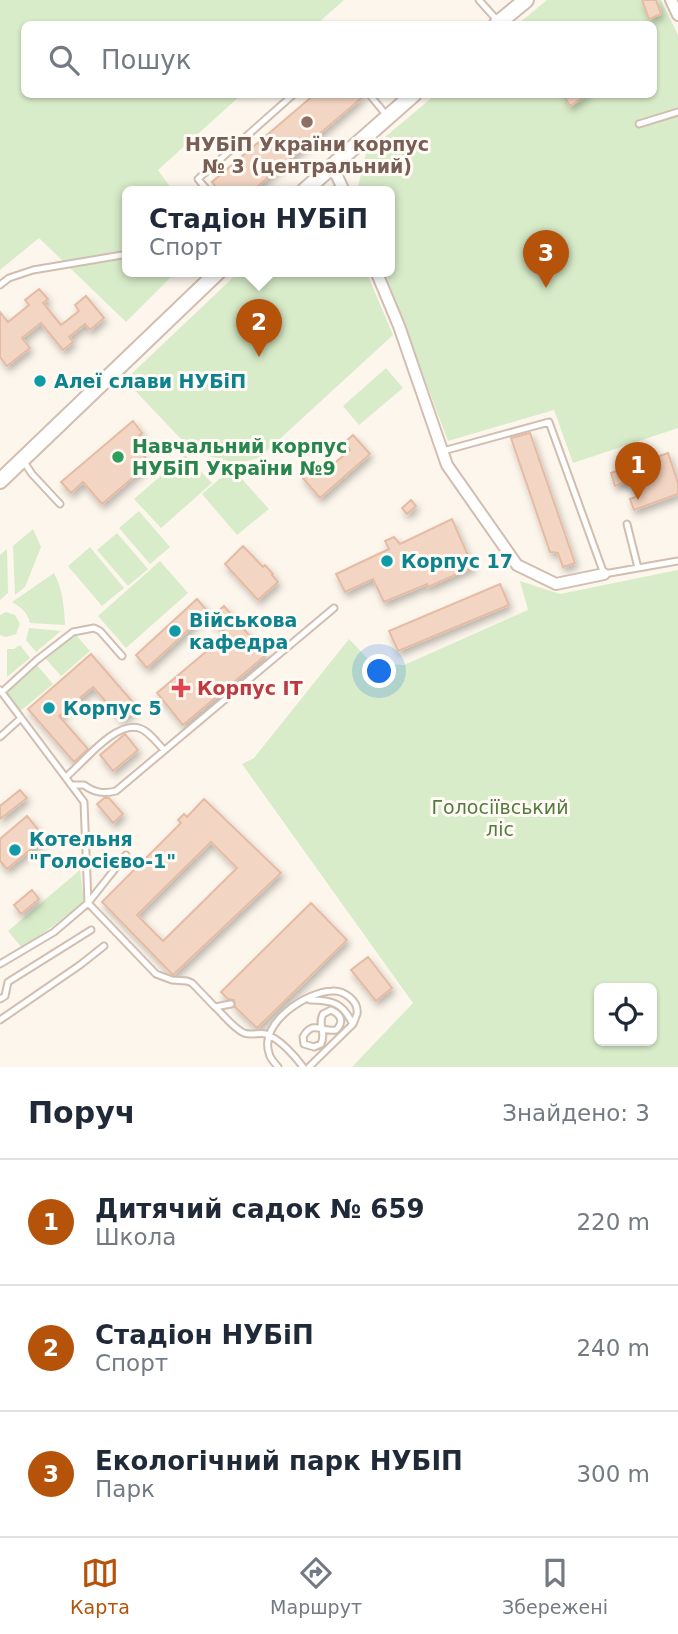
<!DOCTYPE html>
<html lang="uk">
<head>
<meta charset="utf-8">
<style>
  :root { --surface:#fff; --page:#f2f2f3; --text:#1f2937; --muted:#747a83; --line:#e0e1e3; --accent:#b45309 }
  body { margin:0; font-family:"DejaVu Sans",sans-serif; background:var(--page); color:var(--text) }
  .controls { position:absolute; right:21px; bottom:21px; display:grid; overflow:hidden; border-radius:10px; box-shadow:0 2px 5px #0004 }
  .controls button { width:63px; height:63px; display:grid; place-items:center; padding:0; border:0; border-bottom:2px solid var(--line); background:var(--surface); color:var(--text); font:35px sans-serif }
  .you { position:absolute; left:380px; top:672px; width:24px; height:24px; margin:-18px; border:5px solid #fff; border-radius:50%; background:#1a73e8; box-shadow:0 0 0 10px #1a73e833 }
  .badge { display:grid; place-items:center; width:46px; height:46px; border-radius:50%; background:var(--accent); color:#fff; font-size:23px; font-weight:700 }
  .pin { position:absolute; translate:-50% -58px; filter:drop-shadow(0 2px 4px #0008) }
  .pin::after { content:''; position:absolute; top:37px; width:24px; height:21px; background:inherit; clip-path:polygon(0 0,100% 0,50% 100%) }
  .popup { position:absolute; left:122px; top:186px; width:273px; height:91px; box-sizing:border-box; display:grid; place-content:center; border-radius:10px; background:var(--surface); filter:drop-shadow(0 2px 5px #0005); font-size:23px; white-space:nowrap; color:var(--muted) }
  .popup b { font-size:26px; color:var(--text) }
  .popup::after { content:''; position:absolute; left:50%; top:100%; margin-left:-14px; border:14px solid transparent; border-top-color:var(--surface) }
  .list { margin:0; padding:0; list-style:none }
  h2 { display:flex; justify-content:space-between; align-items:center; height:91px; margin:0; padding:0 28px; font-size:30px }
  h2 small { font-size:23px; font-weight:400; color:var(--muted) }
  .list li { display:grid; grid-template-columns:46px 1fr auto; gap:21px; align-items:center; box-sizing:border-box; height:126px; padding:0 28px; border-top:2px solid var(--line) }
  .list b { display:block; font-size:26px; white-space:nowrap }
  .list p { margin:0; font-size:23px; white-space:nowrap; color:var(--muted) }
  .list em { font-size:23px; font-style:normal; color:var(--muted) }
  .icon { flex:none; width:38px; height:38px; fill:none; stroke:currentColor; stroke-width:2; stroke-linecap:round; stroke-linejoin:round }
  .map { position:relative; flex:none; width:678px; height:1067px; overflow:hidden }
  .search { position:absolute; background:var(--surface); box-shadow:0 2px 5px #0004; left:21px; right:21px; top:21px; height:77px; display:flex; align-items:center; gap:18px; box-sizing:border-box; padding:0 24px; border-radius:10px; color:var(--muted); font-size:26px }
  .sheet { height:469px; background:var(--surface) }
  nav { display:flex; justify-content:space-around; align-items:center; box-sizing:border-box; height:98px; border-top:2px solid var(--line); background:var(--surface); font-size:19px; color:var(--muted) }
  nav a { display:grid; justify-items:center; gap:4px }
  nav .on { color:var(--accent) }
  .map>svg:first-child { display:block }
  .green { fill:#d8ecc9; fill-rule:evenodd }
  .building { fill:#f3d5c3; stroke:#e6bba3; stroke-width:2; fill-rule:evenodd; filter:url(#shadow) }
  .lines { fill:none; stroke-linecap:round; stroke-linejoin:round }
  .service-casing { stroke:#d1beb0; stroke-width:9 }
  .minor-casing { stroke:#d1beb0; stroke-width:14 }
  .tertiary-casing { stroke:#d1beb0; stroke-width:18 }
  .service { stroke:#fff; stroke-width:5 }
  .minor { stroke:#fff; stroke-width:10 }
  .tertiary { stroke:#fff; stroke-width:14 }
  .education-dot { fill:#8d6e63; stroke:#fffaf3; stroke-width:2.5 }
  .culture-dot { fill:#0f9aa8; stroke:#fffaf3; stroke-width:2.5 }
  .leisure-dot { fill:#2e9e5b; stroke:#fffaf3; stroke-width:2.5 }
  .health-dot { fill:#e0444e; stroke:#fffaf3; stroke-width:2.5 }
  .labels { text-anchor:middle; stroke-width:6; stroke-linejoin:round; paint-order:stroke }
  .education-label { font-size:19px; font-weight:bold; fill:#785e54; stroke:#fffaf3 }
  .culture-label { font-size:19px; font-weight:bold; fill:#0d838f; stroke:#fffaf3; text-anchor:start }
  .leisure-label { font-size:19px; font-weight:bold; fill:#27864d; stroke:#fffaf3; text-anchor:start }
  .health-label { font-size:19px; font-weight:bold; fill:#be3a42; stroke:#fffaf3; text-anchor:start }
  .park-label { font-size:19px; fill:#537a41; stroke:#fffaf3 }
</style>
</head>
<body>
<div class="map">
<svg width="678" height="1067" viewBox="0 0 678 1067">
  <defs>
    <filter id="shadow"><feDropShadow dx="2.5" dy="4.5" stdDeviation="3.5" flood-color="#0004"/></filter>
  </defs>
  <rect width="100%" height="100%" fill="#fdf6ec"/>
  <path class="green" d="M0 0H344L317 24H24V94L241 95 158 170 173 191H128V271H177L126 322 39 238 0 270Z
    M547 0H661L678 35V428L573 463 554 410 448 441 384 271H390V191H357L366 153 435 95 654 94V24H518Z
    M240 271H366L393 335 259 458 242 462H233L199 454 179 437 125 380Z
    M386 368 403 388 359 425 343 406Z
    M185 455 212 483 161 528 134 499Z
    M232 468 269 509 237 535 202 494Z
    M139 511 170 547 150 564 119 528Z
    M33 529 41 547 25 587 15 595 13 546Z
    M117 533 148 569 128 586 97 550Z
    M90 547 124 588 102 606 68 566Z
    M7 549 8 593 0 600V555Z
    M160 561 188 593 126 648 98 616Z
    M678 570V1067H352L413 1003 242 764 254 758 349 639 372 663 404 665 528 610 520 581 560 594ZM599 988H652V1041H599Z
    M54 573C63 589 64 608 65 625L30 623C27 612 22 608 12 602Z
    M6 612 15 615 20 624 16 634 6 637 0 635V615Z
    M29 628 61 631 36 652 26 640Z
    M75 634 90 651 61 676 46 659Z
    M20 645 30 658 7 677V649H14Z
    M37 665 53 684 19 712 4 693Z
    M80 870 84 901 53 926 22 948 8 931Z"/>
  <path class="building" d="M642 0H656L661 14 649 19Z
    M315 94 364 96 252 191H219L212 182Z
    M563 94H588L570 106Z
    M39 289 48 299 43 303 61 325 79 311 75 305 86 296 104 318 90 330 85 324 69 337 73 342 63 350 41 323 22 338 30 348 7 366 0 357V312L8 322 29 305 25 300Z
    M133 421 142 433 132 442 150 463 102 504 83 482 71 493 61 482Z
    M530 433 575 563 563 567 558 553 550 552 511 438Z
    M353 435 370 454 320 498 302 477 315 465 322 474 350 450 344 443Z
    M668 453 678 483V494L634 510 630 499 638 496 632 480 615 486 611 473Z
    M411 500 416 506 407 514 402 508Z
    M452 519 473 567 428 587 427 584 384 602 373 579 345 592 336 574 389 549 385 541 394 537 400 544Z
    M243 546 263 567 265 565 273 574 272 575 278 582 258 600 225 564Z
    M500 584 509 605 398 651 389 631Z
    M197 599 208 612 147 668 136 655Z
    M224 606 266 655 183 725 157 693 226 635 211 617Z
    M91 654 137 707 122 720 93 687 59 716 88 749 74 762 28 709Z
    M125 734 138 750 113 771 100 755Z
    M20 790 27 798 0 819V806Z
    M104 798H109L123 814 113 823 97 804Z
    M204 799 281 873 173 975 102 902 181 823 178 820 184 814 187 817ZM211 842 237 868 163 941 137 915Z
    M27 816 45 838 7 869 0 861V839Z
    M32 890 39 899 21 914 14 905Z
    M311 903 347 940 257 1028 235 1007 234 1000 228 999 221 992Z
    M368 957 392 988 376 1001 351 970Z"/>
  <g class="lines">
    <g class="service-casing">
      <path id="service" d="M479 0 497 20
        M369 94 388 117
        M639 124 678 112
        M208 191 198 179 294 94
        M0 285 9 278 33 270 128 254
        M443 451 549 422 604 574 678 561
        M24 462 32 474 60 504
        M627 524 638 568
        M0 690 84 802 88 903 156 974 172 980 187 981 192 983 215 1007 231 1004
        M2 692 37 660 73 632 94 628 100 631 122 656
        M0 737 21 718
        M66 777C83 763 115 721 139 728 149 731 157 743 164 750
        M72 785H84C95 793 104 794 116 791L334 608
        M0 964 54 932 88 903 126 855
        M0 999 5 996 8 982 91 930
        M310 1000C332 1000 343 1003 352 1023
        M215 1007C224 1015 233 1028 244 1033 252 1036 259 1032 266 1034 280 1039 295 1056 303 1067
        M0 1020 80 965 104 946
        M304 1044 314 1047 321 1044C327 1031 317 1026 323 1014L331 1010C340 1014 345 1021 336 1030 322 1033 313 1019 303 1037L304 1044
        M278 1067C275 1063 270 1059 269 1053 259 1023 306 992 332 991 344 990 359 1001 357 1014 356 1016 354 1022 353 1024L309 1067"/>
    </g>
    <g class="minor-casing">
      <path id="minor" d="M671 0 678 15
        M330 168 337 176 344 191
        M376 271 399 326 447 465 517 565 556 584 604 574"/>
    </g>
    <g class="tertiary-casing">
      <path id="tertiary" d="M497 24 526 0
        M304 191 414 94
        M0 481 219 271"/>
    </g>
    <use href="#service" class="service"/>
    <use href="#minor" class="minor"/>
    <use href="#tertiary" class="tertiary"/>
  </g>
  <circle class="education-dot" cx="307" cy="122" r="7"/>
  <g class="culture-dot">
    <circle cx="40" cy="381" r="7"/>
    <circle cx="387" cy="561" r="7"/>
    <circle cx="175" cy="631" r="7"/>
    <circle cx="49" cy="708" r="7"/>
    <circle cx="15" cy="850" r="7"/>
  </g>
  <circle class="leisure-dot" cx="118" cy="457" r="7"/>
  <path class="health-dot" d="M177.5 677.5h7v7h7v7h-7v7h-7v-7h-7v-7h7z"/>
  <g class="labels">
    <g class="education-label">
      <text x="307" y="151">НУБіП України корпус<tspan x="307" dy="22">№ 3 (центральний)</tspan></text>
    </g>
    <g class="culture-label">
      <text x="54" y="388">Алеї слави НУБіП</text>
      <text x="401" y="568">Корпус 17</text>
      <text x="189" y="627">Військова<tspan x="189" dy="22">кафедра</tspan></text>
      <text x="63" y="715">Корпус 5</text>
      <text x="29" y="846">Котельня<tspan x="29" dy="22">"Голосієво-1"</tspan></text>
    </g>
    <g class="leisure-label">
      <text x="132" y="453">Навчальний корпус<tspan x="132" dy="22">НУБіП України №9</tspan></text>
    </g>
    <g class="health-label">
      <text x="197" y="695">Корпус ІТ</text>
    </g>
    <g class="park-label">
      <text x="500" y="814">Голосіївський<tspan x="500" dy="22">ліс</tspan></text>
    </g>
  </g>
</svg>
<div class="controls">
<button><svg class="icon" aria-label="locate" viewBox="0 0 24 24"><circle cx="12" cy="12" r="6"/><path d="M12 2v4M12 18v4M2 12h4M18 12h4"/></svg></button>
</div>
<div class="you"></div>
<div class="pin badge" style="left:638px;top:500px">1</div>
<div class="pin badge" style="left:259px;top:357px">2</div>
<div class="popup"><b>Стадіон НУБіП</b>Спорт</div>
<div class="pin badge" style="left:546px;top:288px">3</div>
<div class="search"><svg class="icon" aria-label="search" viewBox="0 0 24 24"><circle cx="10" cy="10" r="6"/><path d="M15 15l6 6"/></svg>Пошук</div>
</div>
<section class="sheet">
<h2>Поруч<small>Знайдено: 3</small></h2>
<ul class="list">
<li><span class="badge">1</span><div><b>Дитячий садок № 659</b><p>Школа</p></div><em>220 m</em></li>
<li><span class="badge">2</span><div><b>Стадіон НУБіП</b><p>Спорт</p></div><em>240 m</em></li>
<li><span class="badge">3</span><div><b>Екологічний парк НУБІП</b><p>Парк</p></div><em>300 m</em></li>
</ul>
</section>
<nav>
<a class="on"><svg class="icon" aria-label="map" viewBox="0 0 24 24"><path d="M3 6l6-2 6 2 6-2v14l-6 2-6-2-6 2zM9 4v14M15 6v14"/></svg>Карта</a>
<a><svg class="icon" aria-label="directions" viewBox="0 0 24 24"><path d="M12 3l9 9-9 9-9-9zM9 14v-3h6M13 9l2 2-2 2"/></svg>Маршрут</a>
<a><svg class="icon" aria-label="saved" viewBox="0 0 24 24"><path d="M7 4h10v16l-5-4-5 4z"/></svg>Збережені</a>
</nav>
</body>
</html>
